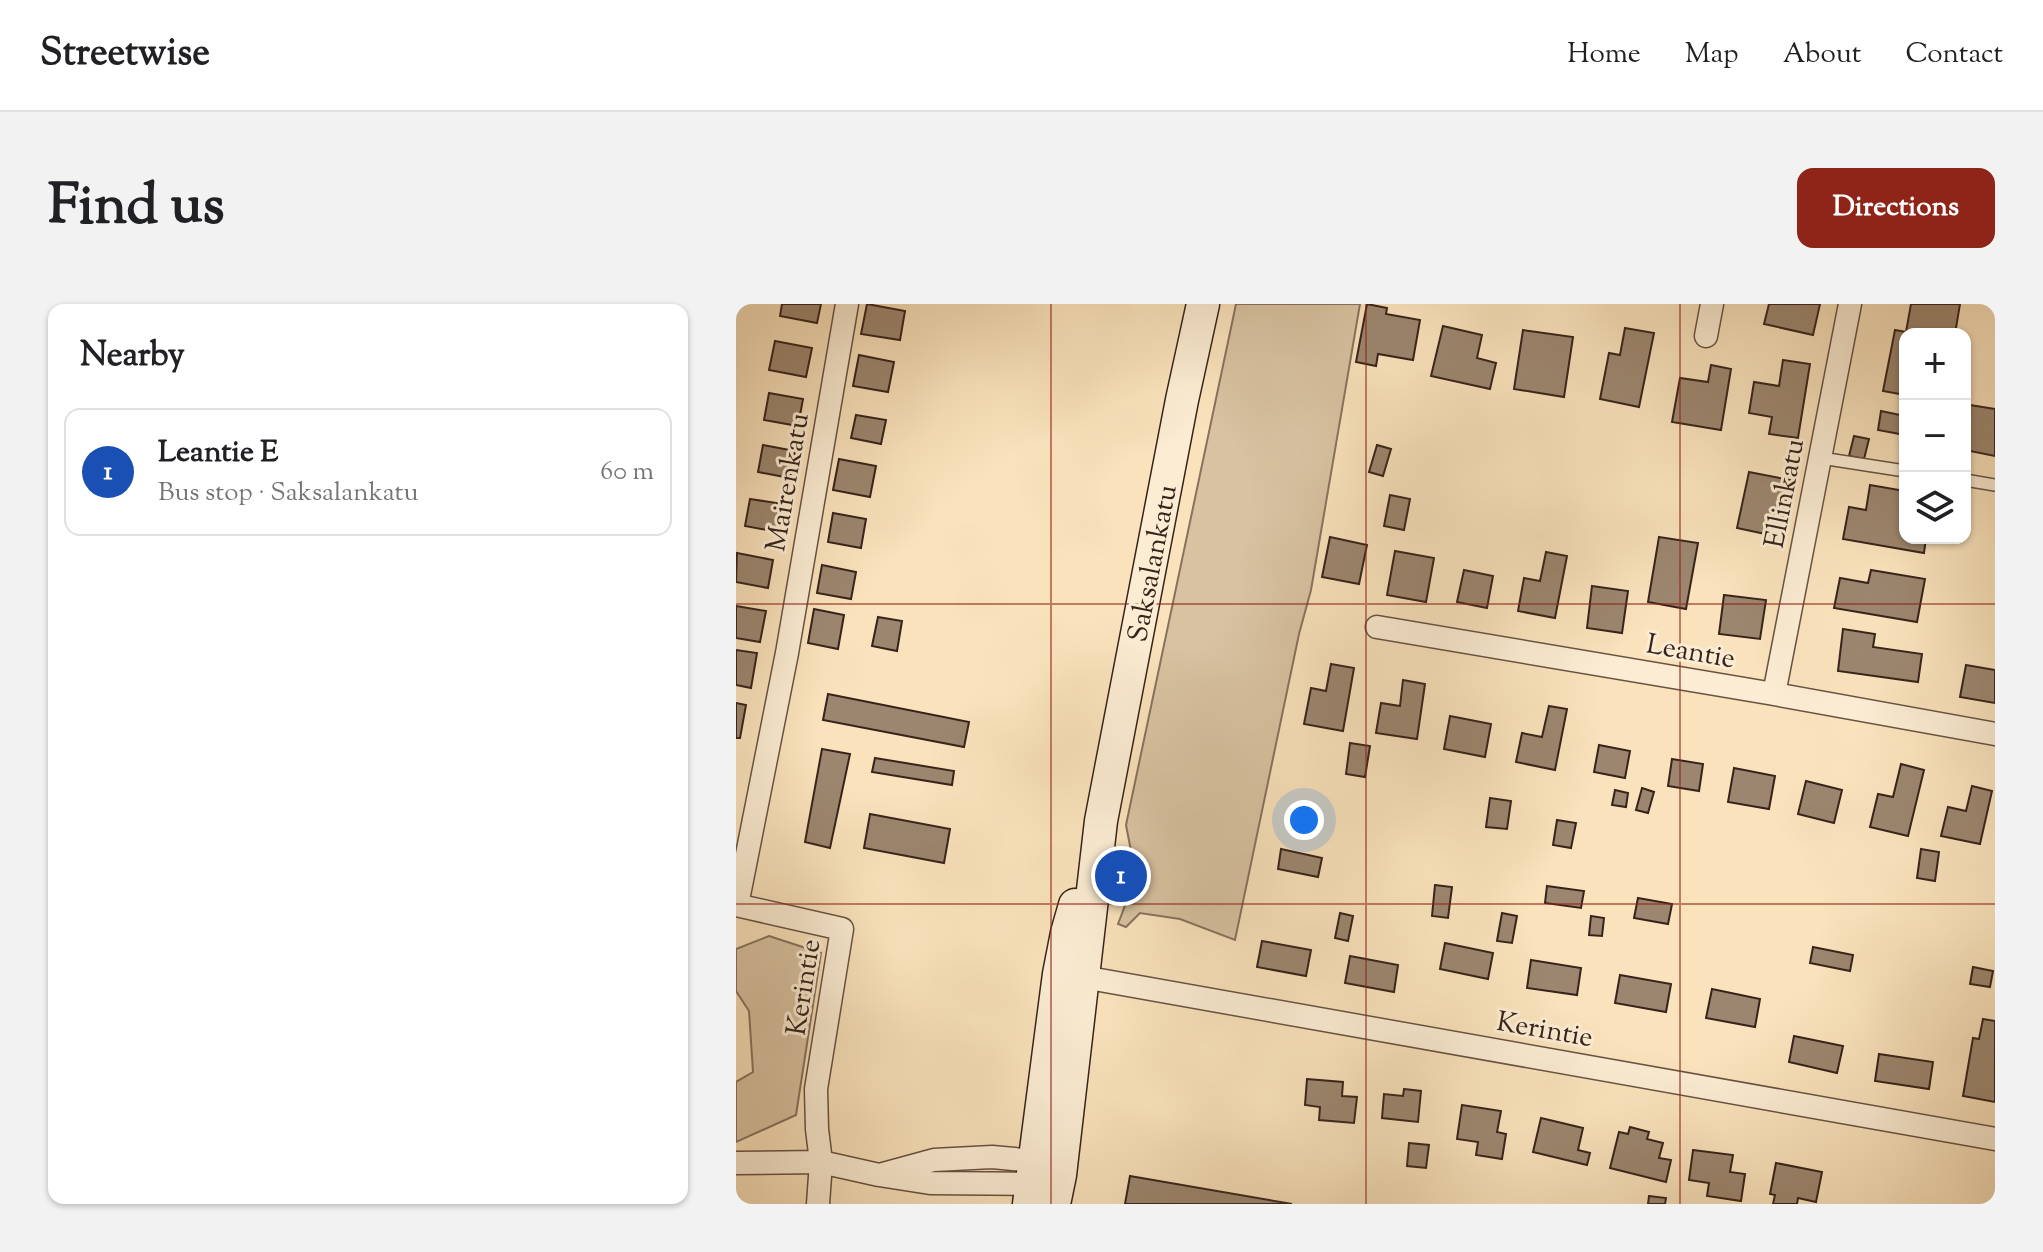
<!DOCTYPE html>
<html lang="en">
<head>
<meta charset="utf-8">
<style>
  :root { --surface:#fff; --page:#f2f2f2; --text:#202124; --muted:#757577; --line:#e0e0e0; --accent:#8f2418 }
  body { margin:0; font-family:"Sorts Mill Goudy",serif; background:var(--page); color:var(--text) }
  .controls { position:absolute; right:24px; top:24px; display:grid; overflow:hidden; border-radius:16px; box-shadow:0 2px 6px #0004 }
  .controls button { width:72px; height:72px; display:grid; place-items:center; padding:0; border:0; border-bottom:2px solid var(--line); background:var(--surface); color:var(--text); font:40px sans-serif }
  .you { position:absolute; left:568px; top:516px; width:28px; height:28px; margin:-20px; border:6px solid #fff; border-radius:50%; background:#1a73e8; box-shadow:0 0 0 12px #1a73e833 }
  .badge { display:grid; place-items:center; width:52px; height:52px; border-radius:50%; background:var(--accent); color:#fff; font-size:26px; font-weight:700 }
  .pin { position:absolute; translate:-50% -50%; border:4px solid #fff; box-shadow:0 2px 8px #0006 }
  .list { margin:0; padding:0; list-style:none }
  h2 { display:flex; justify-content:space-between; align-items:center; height:104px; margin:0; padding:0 32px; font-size:34px }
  h2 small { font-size:26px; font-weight:400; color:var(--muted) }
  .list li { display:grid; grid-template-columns:52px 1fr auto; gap:24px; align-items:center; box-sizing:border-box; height:128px; margin:0 16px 16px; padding:0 16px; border:2px solid var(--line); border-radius:16px }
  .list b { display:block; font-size:30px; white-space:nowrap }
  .list p { margin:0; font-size:26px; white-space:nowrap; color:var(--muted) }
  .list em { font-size:26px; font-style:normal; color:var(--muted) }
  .icon { flex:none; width:44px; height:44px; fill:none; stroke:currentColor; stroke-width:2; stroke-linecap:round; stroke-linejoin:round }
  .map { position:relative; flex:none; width:1259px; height:900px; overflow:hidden; border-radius:16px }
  header { display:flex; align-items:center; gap:48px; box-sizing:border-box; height:112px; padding:0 40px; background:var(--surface); border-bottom:2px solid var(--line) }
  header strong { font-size:38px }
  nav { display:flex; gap:44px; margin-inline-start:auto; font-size:28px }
  .intro { display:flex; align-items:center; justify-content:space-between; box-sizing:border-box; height:192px; padding:0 48px }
  h1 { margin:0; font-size:56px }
  .button { padding:20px 36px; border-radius:16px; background:var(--accent); color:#fff; font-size:28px; font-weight:700 }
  main { display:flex; gap:48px; padding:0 48px }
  aside { flex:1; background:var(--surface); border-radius:16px; box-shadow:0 2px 6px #0004 }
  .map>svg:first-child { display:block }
  .green { fill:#d8c2a1; stroke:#88725e; stroke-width:2 }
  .building { fill:#9c866f; stroke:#37231b; stroke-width:2 }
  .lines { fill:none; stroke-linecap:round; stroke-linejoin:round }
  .lane-casing { stroke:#685343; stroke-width:14 }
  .street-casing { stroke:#685343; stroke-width:25 }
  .secondary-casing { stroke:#37231b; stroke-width:35 }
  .lane { stroke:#fbecd3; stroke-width:11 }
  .street { stroke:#fbecd3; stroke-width:22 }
  .secondary { stroke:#fbecd3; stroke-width:32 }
  .grid { fill:none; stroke:#8f2418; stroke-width:2; stroke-opacity:0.55 }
  .labels { text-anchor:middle; stroke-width:6; stroke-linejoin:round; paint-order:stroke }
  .street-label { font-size:28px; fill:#37231b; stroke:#fbecd3 }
</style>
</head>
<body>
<header>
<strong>Streetwise</strong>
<nav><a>Home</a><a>Map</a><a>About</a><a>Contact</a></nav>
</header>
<div class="intro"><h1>Find us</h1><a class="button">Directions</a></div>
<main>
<aside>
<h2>Nearby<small></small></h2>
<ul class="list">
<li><span class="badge" style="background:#1a4fb4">1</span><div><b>Leantie E</b><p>Bus stop · Saksalankatu</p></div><em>60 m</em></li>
</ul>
</aside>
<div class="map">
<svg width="1259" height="900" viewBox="0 0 1259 900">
  <rect width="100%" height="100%" fill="#f9e2bc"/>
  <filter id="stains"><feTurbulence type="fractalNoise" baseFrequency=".0025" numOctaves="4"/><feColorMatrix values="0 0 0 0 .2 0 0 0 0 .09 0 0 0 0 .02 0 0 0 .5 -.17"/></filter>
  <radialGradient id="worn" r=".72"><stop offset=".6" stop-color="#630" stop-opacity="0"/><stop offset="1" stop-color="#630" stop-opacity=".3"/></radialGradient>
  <path class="green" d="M500 0H624L575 286 563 330 499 636 444 615 404 609 390 623 382 620 400 573 390 521Z
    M33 632 85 649 60 811 0 838V778L17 768 13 707 0 687V645Z"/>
  <path class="building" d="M46 0H85L81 19 44 12Z
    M131 0 169 7 164 36 125 30Z
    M631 0 651 4 650 10 684 16 677 56 642 50 640 62 620 58Z
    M1033 0H1084L1077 31 1028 20Z
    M1175 0H1224L1219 30H1169V91L1147 87 1159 26 1170 28Z
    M707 22 746 31 741 54 760 59 754 85 695 72Z
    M889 24 918 29 903 103 864 95 873 49 884 51Z
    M787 26 837 33 828 93 778 85Z
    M39 37 76 44 70 73 33 66Z
    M123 51 158 58 152 88 117 82Z
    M1047 56 1074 60 1062 134 1033 130 1036 113 1013 109 1018 78 1043 82Z
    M975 61 995 65 985 126 936 118 944 74 972 78Z
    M33 89 67 95 62 122 28 116Z
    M1234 101 1259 105V152L1229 146V128Z
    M1145 107 1169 112V131L1142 126Z
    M120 111 150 116 145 140 115 134Z
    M1118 132 1133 135 1128 155 1113 152Z
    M27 141 59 147 54 174 22 168Z
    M641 141 655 145 647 172 633 168Z
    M103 155 140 162 134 193 97 186Z
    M1013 168 1054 176 1045 221 1036 219 1034 231 1001 224Z
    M1134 181 1169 187 1166 208H1169V234H1190L1188 249 1107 235 1113 203 1130 206Z
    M654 191 674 195 668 226 648 222Z
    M14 195 47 200 42 228 9 222Z
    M97 209 130 215 125 244 92 238Z
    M594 233 631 241 623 280 586 273Z
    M923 233 962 239 950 305 912 298Z
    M659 247 698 254 690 298 651 291Z
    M810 248 831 252 819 314 782 307 788 274 804 277Z
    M1 249 37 256 32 284 0 278Z
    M86 261 120 268 115 295 81 289Z
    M728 266 757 272 751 304 721 298Z
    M1135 266 1189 275 1181 318 1098 304 1104 274 1132 279Z
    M856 282 892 287 886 329 851 324Z
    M988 291 1030 296 1024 335 983 330Z
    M0 302 30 307 24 338 0 334Z
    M78 305 108 311 102 345 72 339Z
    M142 313 166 317 161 347 136 342Z
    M1107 325 1139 330 1137 343 1186 350 1182 378 1102 367Z
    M0 346 21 349 15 384 0 381Z
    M595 360 618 364 607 427 568 420 575 384 590 387Z
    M1230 361 1259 366V399L1224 393Z
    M667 376 689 380 681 435 640 429 645 399 664 402Z
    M92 390 233 418 228 443 87 416Z
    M0 399 10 401 4 434H0Z
    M813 402 831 405 819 466 780 458 786 429 806 433Z
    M714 412 755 420 749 453 708 445Z
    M614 439 634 442 629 473 610 470Z
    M863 441 894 447 889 474 858 468Z
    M86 445 114 450 94 544 69 538Z
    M139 454 218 467 216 481 136 468Z
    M936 455 967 460 963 487 932 482Z
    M1165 460 1188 466 1172 532 1134 523 1142 490 1157 493Z
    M998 464 1039 472 1033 505 992 498Z
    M1070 477 1106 486 1098 519 1062 510Z
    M1236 482 1256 487 1244 540 1205 532 1212 503 1230 507Z
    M906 484 918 488 912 509 900 506Z
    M879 486 892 489 890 503 876 501Z
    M754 494 775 497 771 525 750 523Z
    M134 510 214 525 208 559 128 544Z
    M821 516 840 519 835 544 817 541Z
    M545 545 586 554 582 573 542 565Z
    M1185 545 1203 548 1199 577 1181 574Z
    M699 581 716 583 712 614 696 612Z
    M811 582 848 587 845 604 809 599Z
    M902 594 936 600 932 620 898 614Z
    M604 609 617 612 612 637 599 634Z
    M766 609 781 612 776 639 761 637Z
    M855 612 868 614 866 632 853 631Z
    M526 637 575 646 570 672 521 663Z
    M709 639 757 649 752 675 704 665Z
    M1077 643 1117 651 1114 667 1074 659Z
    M614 652 662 661 658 688 609 679Z
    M795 656 845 664 841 691 791 684Z
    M1237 663 1257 667 1254 683 1234 680Z
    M884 671 935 680 930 708 879 699Z
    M976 685 1024 695 1019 723 970 714Z
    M1247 715 1259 717V798L1227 792 1237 734 1243 735Z
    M1058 732 1107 742 1101 769 1053 758Z
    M1143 750 1197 758 1193 785 1139 777Z
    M571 775 607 778 606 792 621 793 618 819 583 816 584 803 569 801Z
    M668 785 685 787 682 818 646 814 648 790 667 792Z
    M726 801 765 807 761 828 770 830 766 855 740 851 742 838 721 835Z
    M805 814 847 824 842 846 854 849 851 861 797 848Z
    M894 823 913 828 911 835 927 839 923 854 935 856 930 878 874 864 883 828 892 830Z
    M673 839 693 841 690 864 671 862Z
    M957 846 997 851 994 868 1009 870 1005 897 971 892 973 879 953 876Z
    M1040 859 1086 868 1080 898 1062 894 1061 900H1037L1039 891 1034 890Z
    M394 872 556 900H389Z
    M913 892 930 894 929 900H912Z"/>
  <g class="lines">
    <g class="lane-casing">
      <path id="lane" d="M1085 154 1169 167
        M1229 176 1259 181"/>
    </g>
    <g class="street-casing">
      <path id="street" d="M970 32 976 0
        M641 323 1038 390 1259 430
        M1038 390 1114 0
        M0 601 106 625 80 785 81 825 85 858 82 900
        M1 601 51 349 111 0
        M347 673 1259 835
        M0 859 85 858 143 871 194 879 309 880
        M143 871 198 856 256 853 310 858"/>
    </g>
    <g class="secondary-casing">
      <path id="secondary" d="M293 900 323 670 331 629 339 601
        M318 900 324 871 365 517 446 96 467 0"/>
    </g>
    <use href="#lane" class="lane"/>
    <use href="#street" class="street"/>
    <use href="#secondary" class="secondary"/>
  </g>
  <path class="grid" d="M315 0V900M630 0V900M944 0V900M0 300H1259M0 600H1259"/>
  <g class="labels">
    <g class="street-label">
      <text transform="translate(50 178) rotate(-80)" y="10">Mairenkatu</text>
      <text transform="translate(1047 189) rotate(-79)" y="10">Ellinkatu</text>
      <text transform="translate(415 259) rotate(-79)" y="10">Saksalankatu</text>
      <text transform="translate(955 346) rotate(10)" y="10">Leantie</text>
      <text transform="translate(66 683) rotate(-81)" y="10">Kerintie</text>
      <text transform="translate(809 724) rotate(10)" y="10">Kerintie</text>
    </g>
  </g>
  <rect width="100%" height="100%" filter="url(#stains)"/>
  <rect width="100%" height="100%" fill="url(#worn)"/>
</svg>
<div class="controls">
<button>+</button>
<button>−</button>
<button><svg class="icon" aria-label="layers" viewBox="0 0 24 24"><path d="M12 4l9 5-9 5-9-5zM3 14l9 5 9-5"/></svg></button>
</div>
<div class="you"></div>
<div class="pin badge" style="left:385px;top:572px;background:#1a4fb4">1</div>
</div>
</main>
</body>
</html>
